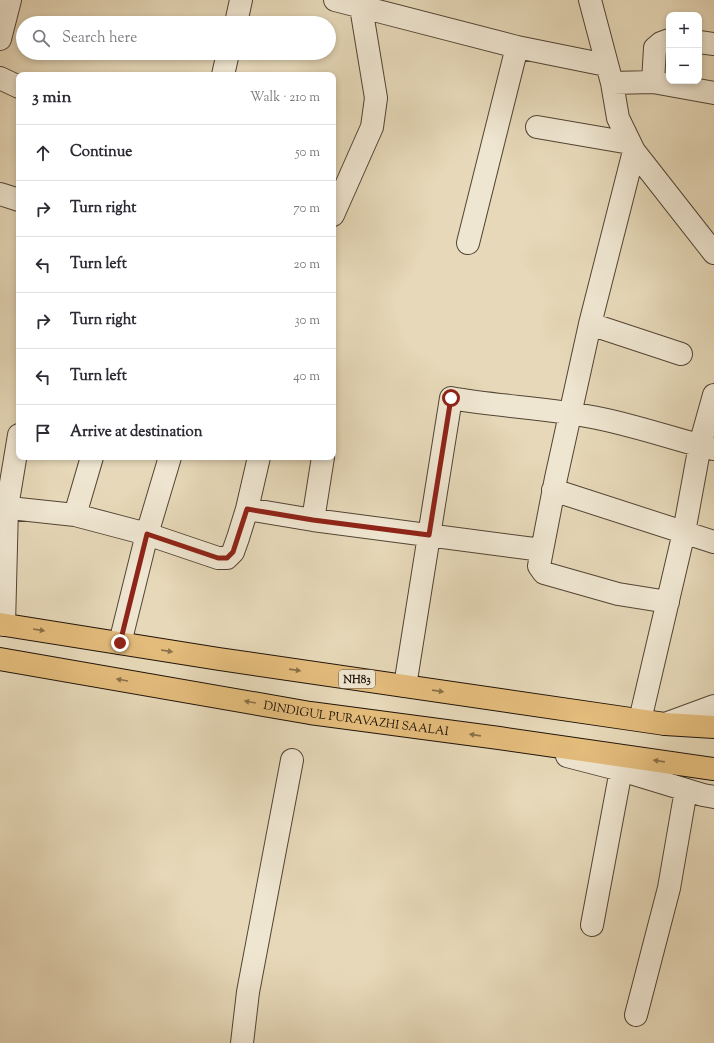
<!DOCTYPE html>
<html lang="en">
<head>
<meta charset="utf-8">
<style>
  :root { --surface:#fff; --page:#f7f7f7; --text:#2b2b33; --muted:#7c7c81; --line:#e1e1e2 }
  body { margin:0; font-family:"Sorts Mill Goudy",serif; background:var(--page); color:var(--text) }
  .controls { position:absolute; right:12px; top:12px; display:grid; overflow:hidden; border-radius:8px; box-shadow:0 2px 6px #0003 }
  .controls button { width:36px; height:36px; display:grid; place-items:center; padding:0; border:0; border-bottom:1px solid var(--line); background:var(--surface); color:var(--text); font:20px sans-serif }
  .stop { position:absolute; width:12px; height:12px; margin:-9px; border:3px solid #8f2418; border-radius:50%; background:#fff }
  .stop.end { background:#8f2418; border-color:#fff; box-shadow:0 1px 4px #0008 }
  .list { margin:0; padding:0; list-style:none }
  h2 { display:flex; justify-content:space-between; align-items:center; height:52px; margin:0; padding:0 16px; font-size:17px }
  h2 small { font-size:13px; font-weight:400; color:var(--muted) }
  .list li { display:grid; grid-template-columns:26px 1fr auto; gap:12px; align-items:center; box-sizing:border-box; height:56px; padding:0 16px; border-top:1px solid var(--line) }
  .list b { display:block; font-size:15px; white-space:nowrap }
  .list em { font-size:13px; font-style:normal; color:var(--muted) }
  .icon { flex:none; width:22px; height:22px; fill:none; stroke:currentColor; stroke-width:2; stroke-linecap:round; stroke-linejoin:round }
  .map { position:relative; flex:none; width:714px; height:1043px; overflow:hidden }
  .search { position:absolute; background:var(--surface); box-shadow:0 2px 6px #0003; left:16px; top:16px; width:320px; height:44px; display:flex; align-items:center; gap:10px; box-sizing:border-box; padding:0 14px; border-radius:22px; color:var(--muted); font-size:15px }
  .panel { position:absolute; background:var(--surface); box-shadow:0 2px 6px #0003; left:16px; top:72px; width:320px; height:388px; border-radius:8px }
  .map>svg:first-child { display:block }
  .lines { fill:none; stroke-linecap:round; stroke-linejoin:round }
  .minor-casing { stroke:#524434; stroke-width:24 }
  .highway-casing { stroke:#201308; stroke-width:24 }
  .minor { stroke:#efe6d1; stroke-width:22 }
  .highway { stroke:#e3bc7c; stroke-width:22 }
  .oneway { fill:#8b7048 }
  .route { stroke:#8f2418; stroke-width:5 }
  .labels { text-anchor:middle; stroke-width:3; stroke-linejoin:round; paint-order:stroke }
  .shield { fill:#efe6d1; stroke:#5e5244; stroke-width:1 }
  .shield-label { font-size:11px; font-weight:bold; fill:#201308 }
  .street-label { font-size:12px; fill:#201308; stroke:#efe6d1 }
</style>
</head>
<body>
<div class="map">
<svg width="714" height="1043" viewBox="0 0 714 1043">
  <rect width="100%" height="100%" fill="#e6d8b8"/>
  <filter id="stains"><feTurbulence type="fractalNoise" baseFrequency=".005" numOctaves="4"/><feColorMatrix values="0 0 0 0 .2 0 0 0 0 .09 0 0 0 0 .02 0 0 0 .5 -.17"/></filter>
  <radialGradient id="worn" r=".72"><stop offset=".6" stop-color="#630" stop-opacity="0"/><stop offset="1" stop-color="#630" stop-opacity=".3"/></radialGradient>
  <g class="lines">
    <g class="minor-casing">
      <path id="minor" d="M335 0 517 47 606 65
        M590 0 612 83 618 118 634 151 714 253
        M236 23 241 0
        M0 39 10 0
        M699 42 714 44
        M223 75 228 53
        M0 78 19 87
        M653 82 655 48 661 43 669 40
        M612 83 653 82 714 93
        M537 127 630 143
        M634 151 590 324 556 478 539 566 544 573 618 594 668 602
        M0 194 19 200
        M333 215 372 127 376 98 361 7 362 0
        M468 243 517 47
        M590 324 681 354
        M553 490 714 542
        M0 507 75 515 147 534 218 558H227L233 552 238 538 247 509 259 457
        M247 509 313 520 542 550
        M75 515 92 457
        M313 520 323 457
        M4 625 7 507 19 435
        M120 643 147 534 170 457
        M405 686 451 398C501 407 553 408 602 419 640 427 677 440 714 449
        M640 720 684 532 700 445 714 395
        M665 724 714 706
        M567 756 621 770 703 795 714 797
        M592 925 621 770
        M636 1015 669 888 686 790
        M242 1043 248 992 292 760"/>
    </g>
    <g class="highway-casing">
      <g id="highway">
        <path d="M0 624 219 659 665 724 714 727"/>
        <path id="s1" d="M0 659 310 713 499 738 714 769"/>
      </g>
    </g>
    <use href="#minor" class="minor"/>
    <use href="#highway" class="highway"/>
  </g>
  <defs><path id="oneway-solid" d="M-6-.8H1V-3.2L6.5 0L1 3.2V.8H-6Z"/></defs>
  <g class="oneway">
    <use href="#oneway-solid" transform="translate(39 630) rotate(9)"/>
    <use href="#oneway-solid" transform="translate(167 651) rotate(9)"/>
    <use href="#oneway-solid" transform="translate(295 670) rotate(8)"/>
    <use href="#oneway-solid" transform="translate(122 680) rotate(-170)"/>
    <use href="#oneway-solid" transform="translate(438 691) rotate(8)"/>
    <use href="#oneway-solid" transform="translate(250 702) rotate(-170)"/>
    <use href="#oneway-solid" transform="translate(475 735) rotate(-172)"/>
    <use href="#oneway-solid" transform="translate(659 761) rotate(-172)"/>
  </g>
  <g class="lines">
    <path class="route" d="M120 643 147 534 218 558H227L233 552 247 509 313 520 429 535 451 398"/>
  </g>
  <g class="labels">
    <rect class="shield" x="339" y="670" width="36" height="18" rx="3"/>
    <g class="shield-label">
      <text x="357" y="683">NH83</text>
    </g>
    <g class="street-label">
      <text dy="4" stroke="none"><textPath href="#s1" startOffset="361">DINDIGUL PURAVAZHI SAALAI</textPath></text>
    </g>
  </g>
  <rect width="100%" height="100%" filter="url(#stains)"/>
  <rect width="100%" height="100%" fill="url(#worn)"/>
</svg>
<div class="controls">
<button>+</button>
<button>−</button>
</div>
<div class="stop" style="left:451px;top:398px"></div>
<div class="stop end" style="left:120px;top:643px"></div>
<div class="search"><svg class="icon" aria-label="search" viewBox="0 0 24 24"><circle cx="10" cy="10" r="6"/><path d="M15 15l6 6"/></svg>Search here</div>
<section class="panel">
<h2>3 min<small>Walk · 210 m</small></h2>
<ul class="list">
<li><svg class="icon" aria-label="ahead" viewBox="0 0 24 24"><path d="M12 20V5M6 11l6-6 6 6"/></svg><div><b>Continue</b></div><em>50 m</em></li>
<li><svg class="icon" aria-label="right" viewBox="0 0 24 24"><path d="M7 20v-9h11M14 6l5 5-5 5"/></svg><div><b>Turn right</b></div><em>70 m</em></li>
<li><svg class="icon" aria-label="left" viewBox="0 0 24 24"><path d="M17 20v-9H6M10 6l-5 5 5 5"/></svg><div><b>Turn left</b></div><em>20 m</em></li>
<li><svg class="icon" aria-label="right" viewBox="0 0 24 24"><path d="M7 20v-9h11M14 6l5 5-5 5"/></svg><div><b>Turn right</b></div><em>30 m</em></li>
<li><svg class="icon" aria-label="left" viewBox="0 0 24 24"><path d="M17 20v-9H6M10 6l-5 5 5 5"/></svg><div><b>Turn left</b></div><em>40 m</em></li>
<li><svg class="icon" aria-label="arrive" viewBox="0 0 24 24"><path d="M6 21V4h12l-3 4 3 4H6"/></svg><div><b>Arrive at destination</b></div></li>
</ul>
</section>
</div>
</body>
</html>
